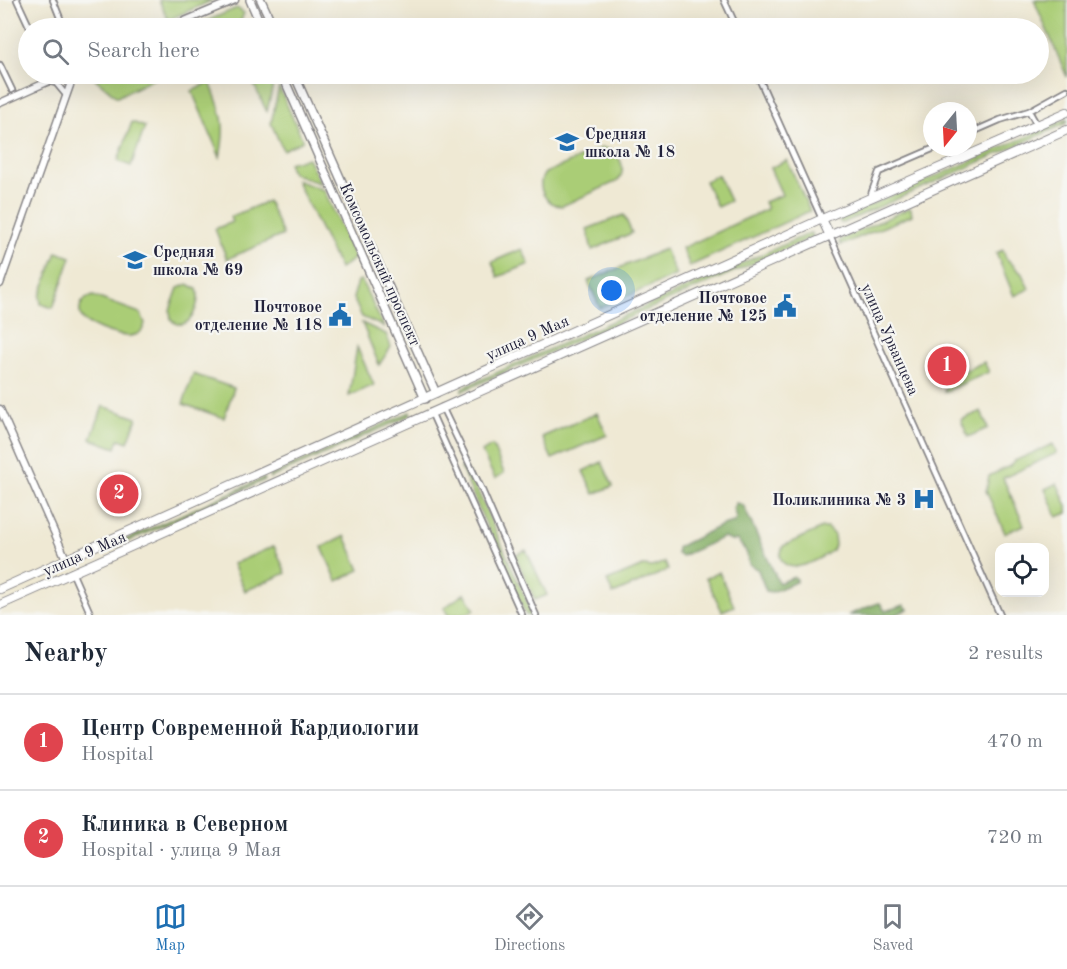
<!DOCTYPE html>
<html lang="en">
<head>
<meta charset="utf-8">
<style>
  :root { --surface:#fff; --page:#f6f6f7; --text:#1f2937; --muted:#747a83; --line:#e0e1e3; --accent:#1f6fb2 }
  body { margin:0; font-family:"Old Standard TT",serif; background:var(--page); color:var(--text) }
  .controls { position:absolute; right:18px; bottom:18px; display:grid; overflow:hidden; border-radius:12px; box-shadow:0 6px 24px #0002 }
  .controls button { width:54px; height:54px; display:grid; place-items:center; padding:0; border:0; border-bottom:2px solid var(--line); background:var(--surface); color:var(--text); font:30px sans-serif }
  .compass { position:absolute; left:923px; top:102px; width:54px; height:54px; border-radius:50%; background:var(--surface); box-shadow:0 6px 24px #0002; rotate:198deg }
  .you { position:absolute; left:612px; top:291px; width:21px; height:21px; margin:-15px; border:4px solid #fff; border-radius:50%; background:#1a73e8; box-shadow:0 0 0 9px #1a73e833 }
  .badge { display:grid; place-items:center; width:39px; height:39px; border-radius:50%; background:var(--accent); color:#fff; font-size:20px; font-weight:700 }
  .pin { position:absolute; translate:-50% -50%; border:3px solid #fff; box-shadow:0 2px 6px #0006 }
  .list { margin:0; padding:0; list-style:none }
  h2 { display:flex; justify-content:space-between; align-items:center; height:78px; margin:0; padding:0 24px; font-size:26px }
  h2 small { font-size:20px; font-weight:400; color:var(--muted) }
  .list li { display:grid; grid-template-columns:39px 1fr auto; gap:18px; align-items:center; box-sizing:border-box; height:96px; padding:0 24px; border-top:2px solid var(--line) }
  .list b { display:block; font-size:22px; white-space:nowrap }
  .list p { margin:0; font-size:20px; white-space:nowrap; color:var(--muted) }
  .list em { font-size:20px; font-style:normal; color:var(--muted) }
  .icon { flex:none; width:33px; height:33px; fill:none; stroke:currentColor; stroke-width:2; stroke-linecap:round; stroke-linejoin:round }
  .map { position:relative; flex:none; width:1067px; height:615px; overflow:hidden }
  .search { position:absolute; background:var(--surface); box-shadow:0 6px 24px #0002; left:18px; right:18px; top:18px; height:66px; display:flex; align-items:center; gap:15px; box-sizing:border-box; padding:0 21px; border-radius:33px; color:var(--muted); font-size:22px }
  .sheet { height:270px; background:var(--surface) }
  nav { display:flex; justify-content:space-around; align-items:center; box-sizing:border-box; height:84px; border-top:2px solid var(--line); background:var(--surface); font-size:16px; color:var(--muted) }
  nav a { display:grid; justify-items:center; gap:3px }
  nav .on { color:var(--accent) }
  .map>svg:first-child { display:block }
  .green { fill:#aacd76; stroke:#667858; stroke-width:1.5 }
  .forest { fill:#87b067; stroke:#546951; stroke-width:1.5 }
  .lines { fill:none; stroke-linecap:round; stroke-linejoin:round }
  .minor-casing { stroke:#888688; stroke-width:8 }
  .tertiary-casing { stroke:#888688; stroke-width:9 }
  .secondary-casing { stroke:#888688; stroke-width:10 }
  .primary-casing { stroke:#888688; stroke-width:10 }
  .minor { stroke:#fff; stroke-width:4.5 }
  .tertiary { stroke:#fff; stroke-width:6 }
  .secondary { stroke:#fff; stroke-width:7 }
  .primary { stroke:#fff; stroke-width:8 }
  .labels { text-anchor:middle; stroke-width:4.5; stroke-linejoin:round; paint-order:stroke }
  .poi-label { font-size:16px; font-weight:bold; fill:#22223b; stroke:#f6f6f2; text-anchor:end }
  .street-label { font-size:16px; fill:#22223b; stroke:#f6f6f2 }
</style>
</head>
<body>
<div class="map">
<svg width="1067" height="615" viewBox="0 0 1067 615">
  <rect width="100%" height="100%" fill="#f6f6f2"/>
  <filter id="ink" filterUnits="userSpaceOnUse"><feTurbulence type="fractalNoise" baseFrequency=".0167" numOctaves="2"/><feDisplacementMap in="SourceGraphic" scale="12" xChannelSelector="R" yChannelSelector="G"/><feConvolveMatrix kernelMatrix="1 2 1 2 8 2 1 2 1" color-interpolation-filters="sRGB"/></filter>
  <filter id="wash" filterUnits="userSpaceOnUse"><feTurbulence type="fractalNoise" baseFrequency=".008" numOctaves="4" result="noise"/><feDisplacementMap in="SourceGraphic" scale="24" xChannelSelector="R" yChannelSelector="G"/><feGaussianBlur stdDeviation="1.35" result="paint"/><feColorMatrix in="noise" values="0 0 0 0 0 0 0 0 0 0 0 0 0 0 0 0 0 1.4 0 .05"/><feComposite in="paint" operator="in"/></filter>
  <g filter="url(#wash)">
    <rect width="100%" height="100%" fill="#efe9d4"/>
    <path class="green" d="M159 0H213L168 20Z
      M1034 0H1067V77Z
      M237 8 244 13 241 21 224 28H190Z
      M95 74H163L117 97 91 75Z
      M249 74H265L269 82 273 85 267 112Z
      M210 82C222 113 227 123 220 157L192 91Z
      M279 87 303 141 283 150 271 123Z
      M1067 119V123L843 223H841L839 221 843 217Z
      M132 122 145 127 131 166 118 161Z
      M602 148C619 150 628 167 618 181L562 206C545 205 535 187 545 173Z
      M308 158 321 184 292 173 288 163Z
      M787 160 810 211 690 266 682 248 767 209 764 202 782 195 770 168Z
      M718 175 730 201 717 207 705 181Z
      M296 180 324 190 355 258 340 269Z
      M268 201 283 235 227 259 215 229 232 222 230 217Z
      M909 208 911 209 912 215 841 245 839 242 841 239Z
      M624 215 632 233 592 250 587 229Z
      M810 233H812L813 237 462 391V388Z
      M522 249 529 264 498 277 492 262Z
      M665 249 676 275 600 308 588 281Z
      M1003 250 1006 258 1022 274 1029 289 1014 296 996 253Z
      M57 252 71 257 53 308 41 304 40 296Z
      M361 280 384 327 362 317 353 298 358 281Z
      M188 284 197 289C202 303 189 336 171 320L170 310 178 288Z
      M93 296 140 313 145 323C141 349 98 329 84 321 76 310 80 299 93 296Z
      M362 323 386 334 391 347 379 365Z
      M357 347 374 385 349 396Z
      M984 362 989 372 944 392 948 378Z
      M193 374 234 388 224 418 183 404Z
      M103 406 137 418 128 442 119 439 116 448 91 439Z
      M981 411 988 428 968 437 961 420Z
      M410 412 411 415 270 478 269 476Z
      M597 413 607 435 552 459 542 437Z
      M1053 444 1057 453 1003 478 1024 525 1005 533 986 491 989 476 1010 466 1014 461Z
      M491 446H493L504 473 495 479 482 452Z
      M602 462 613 486 594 494 583 471Z
      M464 467 475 485 533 615H526L461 468Z
      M264 478 265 480 88 559 86 557Z
      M1057 483 1067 506V513L1057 517 1045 489Z
      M822 528H827L834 535 835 545 833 550C820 559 786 579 780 556L783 546Z
      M345 536 360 570 337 581 322 547Z
      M274 546 286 573 245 591 233 564Z
      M526 550 547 595 535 600 515 555Z
      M665 562 668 570 613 594 607 581 643 566 652 567Z
      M719 572 734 606 722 611 706 578Z
      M465 593 475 610 463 615H448L444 608Z"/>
    <path class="forest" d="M736 503 743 505 779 583 794 577 797 579 796 582 772 592 766 591 758 570 749 564 746 551 737 540 731 541 724 537 682 556 677 554V548L680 546 722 525 734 522 736 518 733 508Z
      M878 603H880L885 611 904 605 908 609 895 615H848Z"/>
  </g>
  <g filter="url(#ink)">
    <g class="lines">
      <g class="minor-casing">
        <path id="minor" d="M17 0 30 28
          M53 0 62 23 68 28
          M724 0 737 28
          M0 65 12 90
          M757 74 822 219
          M47 81 56 83 66 95
          M1029 111 1037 125
          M968 134 1000 120 1029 111 1067 90
          M870 197 879 172 937 147
          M830 236 1000 615
          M442 407 482 490 536 615
          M431 412 522 615
          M72 572 91 615"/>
      </g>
      <g class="tertiary-casing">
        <path id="tertiary" d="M168 28 235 0
          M0 103 65 74
          M0 284 74 74
          M0 409 66 559"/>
      </g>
      <g class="secondary-casing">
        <path id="secondary" d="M250 0 262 28
          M261 0 274 28
          M227 3 228 0
          M282 74 425 399
          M294 74 436 393"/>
      </g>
      <g class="primary-casing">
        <path id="primary" d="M822 219 830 236
          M0 589 822 219 1067 112
          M0 605 1067 130"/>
      </g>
      <use href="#minor" class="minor"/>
      <use href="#tertiary" class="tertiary"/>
      <use href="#secondary" class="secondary"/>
      <use href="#primary" class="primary"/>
    </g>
  </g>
  <defs>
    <g id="school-bare" transform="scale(1.8)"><path d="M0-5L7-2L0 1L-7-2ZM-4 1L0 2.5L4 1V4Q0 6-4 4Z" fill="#1f6fb2" stroke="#f6f6f2" stroke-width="2.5" paint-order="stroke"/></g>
    <g id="civic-bare" transform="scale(1.8)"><path d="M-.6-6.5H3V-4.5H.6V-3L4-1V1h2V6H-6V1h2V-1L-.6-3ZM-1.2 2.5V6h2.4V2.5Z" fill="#1f6fb2" stroke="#f6f6f2" stroke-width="2.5" paint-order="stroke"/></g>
    <g id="hospital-bare" transform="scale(1.8)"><path d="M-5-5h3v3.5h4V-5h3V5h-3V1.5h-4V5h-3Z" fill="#1f6fb2" stroke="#f6f6f2" stroke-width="2.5" paint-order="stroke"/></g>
  </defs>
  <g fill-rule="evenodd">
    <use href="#school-bare" x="567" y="142"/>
    <use href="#school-bare" x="135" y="260"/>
    <use href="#civic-bare" x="785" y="306"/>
    <use href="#civic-bare" x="340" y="315"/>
    <use href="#hospital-bare" x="924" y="499"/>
  </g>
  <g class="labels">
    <g class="poi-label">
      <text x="585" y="139" text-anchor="start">Средняя<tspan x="585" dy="18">школа № 18</tspan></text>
      <text x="153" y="257" text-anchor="start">Средняя<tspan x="153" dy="18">школа № 69</tspan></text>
      <text x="767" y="303">Почтовое<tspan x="767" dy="18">отделение № 125</tspan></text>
      <text x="322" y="312">Почтовое<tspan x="322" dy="18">отделение № 118</tspan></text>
      <text x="906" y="505">Поликлиника № 3</text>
    </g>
    <g class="street-label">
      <text transform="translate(381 264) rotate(66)" y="6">Комсомольский проспект</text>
      <text transform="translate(527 337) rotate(-24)" y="6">улица 9 Мая</text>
      <text transform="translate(891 339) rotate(66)" y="6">улица Урванцева</text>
      <text transform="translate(84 553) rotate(-24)" y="6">улица 9 Мая</text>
    </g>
  </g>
</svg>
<div class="controls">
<button><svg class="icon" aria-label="locate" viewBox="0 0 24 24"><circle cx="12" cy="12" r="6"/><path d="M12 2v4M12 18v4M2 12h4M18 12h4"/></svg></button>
</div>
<svg class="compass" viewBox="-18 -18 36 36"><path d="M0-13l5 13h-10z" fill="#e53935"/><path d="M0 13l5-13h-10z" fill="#747a83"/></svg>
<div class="you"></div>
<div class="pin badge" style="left:947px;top:366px;background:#e0444e">1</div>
<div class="pin badge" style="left:119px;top:494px;background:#e0444e">2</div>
<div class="search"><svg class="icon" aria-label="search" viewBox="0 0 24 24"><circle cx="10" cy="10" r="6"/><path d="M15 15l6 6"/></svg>Search here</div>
</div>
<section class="sheet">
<h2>Nearby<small>2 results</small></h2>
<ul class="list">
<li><span class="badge" style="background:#e0444e">1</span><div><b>Центр Современной Кардиологии</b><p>Hospital</p></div><em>470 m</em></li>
<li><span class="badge" style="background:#e0444e">2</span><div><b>Клиника в Северном</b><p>Hospital · улица 9 Мая</p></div><em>720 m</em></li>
</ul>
</section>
<nav>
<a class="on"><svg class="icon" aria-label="map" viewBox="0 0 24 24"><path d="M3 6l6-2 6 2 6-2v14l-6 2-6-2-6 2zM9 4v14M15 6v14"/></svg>Map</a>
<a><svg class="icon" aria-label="directions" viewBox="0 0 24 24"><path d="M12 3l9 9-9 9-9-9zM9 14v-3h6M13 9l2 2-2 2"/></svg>Directions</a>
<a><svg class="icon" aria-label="saved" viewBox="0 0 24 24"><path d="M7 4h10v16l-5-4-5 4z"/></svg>Saved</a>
</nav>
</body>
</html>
